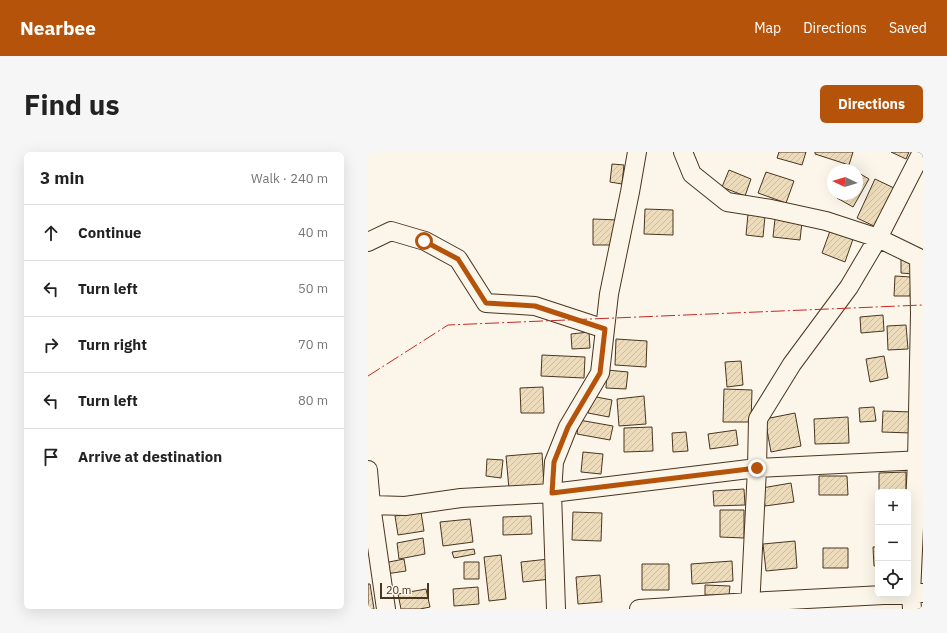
<!DOCTYPE html>
<html lang="en">
<head>
<meta charset="utf-8">
<style>
  :root { --surface:#fff; --page:#f6f6f6; --text:#222; --muted:#767676; --line:#e0e0e0; --accent:#b45309 }
  body { margin:0; font-family:"IBM Plex Sans",sans-serif; background:var(--page); color:var(--text) }
  .controls { position:absolute; right:12px; bottom:12px; display:grid; overflow:hidden; border-radius:6px; box-shadow:0 4px 16px #0002 }
  .controls button { width:36px; height:36px; display:grid; place-items:center; padding:0; border:0; border-bottom:1px solid var(--line); background:var(--surface); color:var(--text); font:20px sans-serif }
  .compass { position:absolute; left:459px; top:12px; width:36px; height:36px; border-radius:50%; background:var(--surface); box-shadow:0 4px 16px #0002; rotate:274deg }
  .scale { position:absolute; left:12px; bottom:10px; width:49px; box-sizing:border-box; padding-left:4px; border:2px solid #4a3520; border-top:0; font-size:11px; line-height:14px; white-space:nowrap; color:#4a3520; -webkit-text-stroke:3px #fbf6e9; paint-order:stroke }
  .stop { position:absolute; width:12px; height:12px; margin:-9px; border:3px solid #b45309; border-radius:50%; background:#fff }
  .stop.end { background:#b45309; border-color:#fff; box-shadow:0 1px 4px #0008 }
  .list { margin:0; padding:0; list-style:none }
  h2 { display:flex; justify-content:space-between; align-items:center; height:52px; margin:0; padding:0 16px; font-size:17px }
  h2 small { font-size:13px; font-weight:400; color:var(--muted) }
  .list li { display:grid; grid-template-columns:26px 1fr auto; gap:12px; align-items:center; box-sizing:border-box; height:56px; padding:0 16px; border-top:1px solid var(--line) }
  .list b { display:block; font-size:15px; white-space:nowrap }
  .list em { font-size:13px; font-style:normal; color:var(--muted) }
  .icon { flex:none; width:22px; height:22px; fill:none; stroke:currentColor; stroke-width:2; stroke-linecap:round; stroke-linejoin:round }
  .map { position:relative; flex:none; width:555px; height:457px; overflow:hidden; border-radius:6px }
  header { display:flex; align-items:center; gap:24px; box-sizing:border-box; height:56px; padding:0 20px; background:var(--accent); color:#fff }
  header strong { font-size:19px }
  nav { display:flex; gap:22px; margin-inline-start:auto; font-size:14px }
  .intro { display:flex; align-items:center; justify-content:space-between; box-sizing:border-box; height:96px; padding:0 24px }
  h1 { margin:0; font-size:28px }
  .button { padding:10px 18px; border-radius:6px; background:var(--accent); color:#fff; font-size:14px; font-weight:700 }
  main { display:flex; gap:24px; padding:0 24px }
  aside { flex:1; background:var(--surface); border-radius:6px; box-shadow:0 4px 16px #0002 }
  .map>svg:first-child { display:block }
  .building { fill:url(#building-hatch); stroke:#4a3520 }
  .lines { fill:none; stroke-linecap:round; stroke-linejoin:round }
  .minor-casing { stroke:#4a3520; stroke-width:20 }
  .minor { stroke:#fbf6e9; stroke-width:18 }
  .power { stroke:#c62828; stroke-width:1; stroke-dasharray:14 3 2 3; stroke-linecap:butt }
  .route { stroke:#b45309; stroke-width:5 }
</style>
</head>
<body>
<header>
<strong>Nearbee</strong>
<nav><a>Map</a><a>Directions</a><a>Saved</a></nav>
</header>
<div class="intro"><h1>Find us</h1><a class="button">Directions</a></div>
<main>
<aside>
<h2>3 min<small>Walk · 240 m</small></h2>
<ul class="list">
<li><svg class="icon" aria-label="ahead" viewBox="0 0 24 24"><path d="M12 20V5M6 11l6-6 6 6"/></svg><div><b>Continue</b></div><em>40 m</em></li>
<li><svg class="icon" aria-label="left" viewBox="0 0 24 24"><path d="M17 20v-9H6M10 6l-5 5 5 5"/></svg><div><b>Turn left</b></div><em>50 m</em></li>
<li><svg class="icon" aria-label="right" viewBox="0 0 24 24"><path d="M7 20v-9h11M14 6l5 5-5 5"/></svg><div><b>Turn right</b></div><em>70 m</em></li>
<li><svg class="icon" aria-label="left" viewBox="0 0 24 24"><path d="M17 20v-9H6M10 6l-5 5 5 5"/></svg><div><b>Turn left</b></div><em>80 m</em></li>
<li><svg class="icon" aria-label="arrive" viewBox="0 0 24 24"><path d="M6 21V4h12l-3 4 3 4H6"/></svg><div><b>Arrive at destination</b></div></li>
</ul>
</aside>
<div class="map">
<svg width="555" height="457" viewBox="0 0 555 457">
  <defs>
    <pattern id="building-hatch" width="6" height="6" patternUnits="userSpaceOnUse"><rect width="6" height="6" fill="#ecdcbc"/><path d="M-1 1l2-2M0 6l6-6M5 7l2-2" fill="none" stroke="#ccbda1"/></pattern>
  </defs>
  <rect width="100%" height="100%" fill="#fbf6e9"/>
  <path class="building" d="M411 0H438L434 13 409 6Z
    M447 0H485L481 13 447 2Z
    M523 0H541L538 7Z
    M244 12 256 13 254 32 242 30Z
    M361 18 383 27 377 44 354 35Z
    M398 20 426 29 418 51 390 41Z
    M489 20 501 27 485 55 469 46 471 42H489Z
    M507 27 526 36 508 75 489 66Z
    M277 57 305 58V83L276 82Z
    M380 62 397 64 395 85 378 83Z
    M225 67 250 68 249 93H225Z
    M407 67 434 70 432 88 405 85Z
    M462 79 485 87 477 110 454 101Z
    M533 105H545V122L533 121Z
    M527 124 543 125 542 144H526Z
    M515 163 516 179 493 181 492 165Z
    M538 173 540 197 520 198 519 174Z
    M221 180 222 196 204 197 203 182Z
    M248 187 279 189 278 215 247 213Z
    M174 203 217 205 216 226 173 224Z
    M516 204 520 226 502 230 498 207Z
    M373 209 375 233 359 235 357 210Z
    M239 218 260 220 258 237 238 236Z
    M175 235 176 261H153L152 236Z
    M356 237 384 238 383 270H355Z
    M223 244 244 248 241 265 220 261Z
    M276 244 278 272 251 274 249 247Z
    M506 255 508 269 492 270 491 256Z
    M515 259 544 260 543 281 514 280Z
    M427 261 433 294 403 300 397 267Z
    M480 265 481 291 447 292 446 267Z
    M211 268 245 274 242 288 209 282Z
    M284 275 285 299 256 300V276Z
    M368 278 370 293 342 297 340 282Z
    M318 280 320 299 305 300 304 281Z
    M215 300 235 302 233 322 213 320Z
    M174 301 176 334 141 337 138 304Z
    M119 307 135 308 133 326 118 324Z
    M538 320V340H511V321Z
    M451 324H479L480 343H451Z
    M423 331 426 350 397 354 394 336Z
    M376 337 377 353 346 354 345 339Z
    M352 358H376V386L352 385Z
    M53 360 56 379 30 383 27 364Z
    M205 360 234 361 233 389 204 388Z
    M163 364 164 382 135 383V365Z
    M102 367 105 390 75 394 72 370Z
    M55 386 57 402 31 407 29 391Z
    M427 389 429 416 398 419 395 392Z
    M505 395H510V413L506 414Z
    M455 396H480V416H455Z
    M106 397 107 402 86 406 84 400Z
    M133 403 138 447 121 449 116 405Z
    M36 407 38 419 18 422 16 411Z
    M181 407 183 427 155 430 153 410Z
    M364 409 365 429 324 432 323 412Z
    M96 410H111V427H96Z
    M274 412H301V438H274Z
    M232 423 234 450 210 452 208 425Z
    M0 432H2L6 457H0Z
    M337 433 362 434 361 443H337Z
    M110 435 111 452 86 454 85 437Z
    M58 437 62 455 52 457H33L30 442Z"/>
  <g class="lines">
    <g class="minor-casing">
      <path id="minor" d="M315 0 324 22 359 50 403 57 458 69 510 86 551 106 552 162 549 309 543 442 544 457
        M0 90 23 79 57 89 90 107 118 151 167 154 237 177
        M0 318 3 353 18 457
        M0 354 3 353 37 354 93 346 184 341 389 316 555 308
        M188 457 184 341 186 310 200 275 232 221 241 142 262 40 269 0
        M271 457 382 450 554 441
        M382 457 389 316 390 267 424 212 481 135 510 86 554 0"/>
    </g>
    <use href="#minor" class="minor"/>
    <path class="power" d="M0 224 80 173 555 153"/>
  </g>
  <g class="lines">
    <path class="route" d="M56 89 90 107 118 151 167 154 237 177 232 221 200 275 186 310 184 341 389 316"/>
  </g>
</svg>
<div class="controls">
<button>+</button>
<button>−</button>
<button><svg class="icon" aria-label="locate" viewBox="0 0 24 24"><circle cx="12" cy="12" r="6"/><path d="M12 2v4M12 18v4M2 12h4M18 12h4"/></svg></button>
</div>
<svg class="compass" viewBox="-18 -18 36 36"><path d="M0-13l5 13h-10z" fill="#e53935"/><path d="M0 13l5-13h-10z" fill="#767676"/></svg>
<div class="scale">20 m</div>
<div class="stop" style="left:56px;top:89px"></div>
<div class="stop end" style="left:389px;top:316px"></div>
</div>
</main>
</body>
</html>
